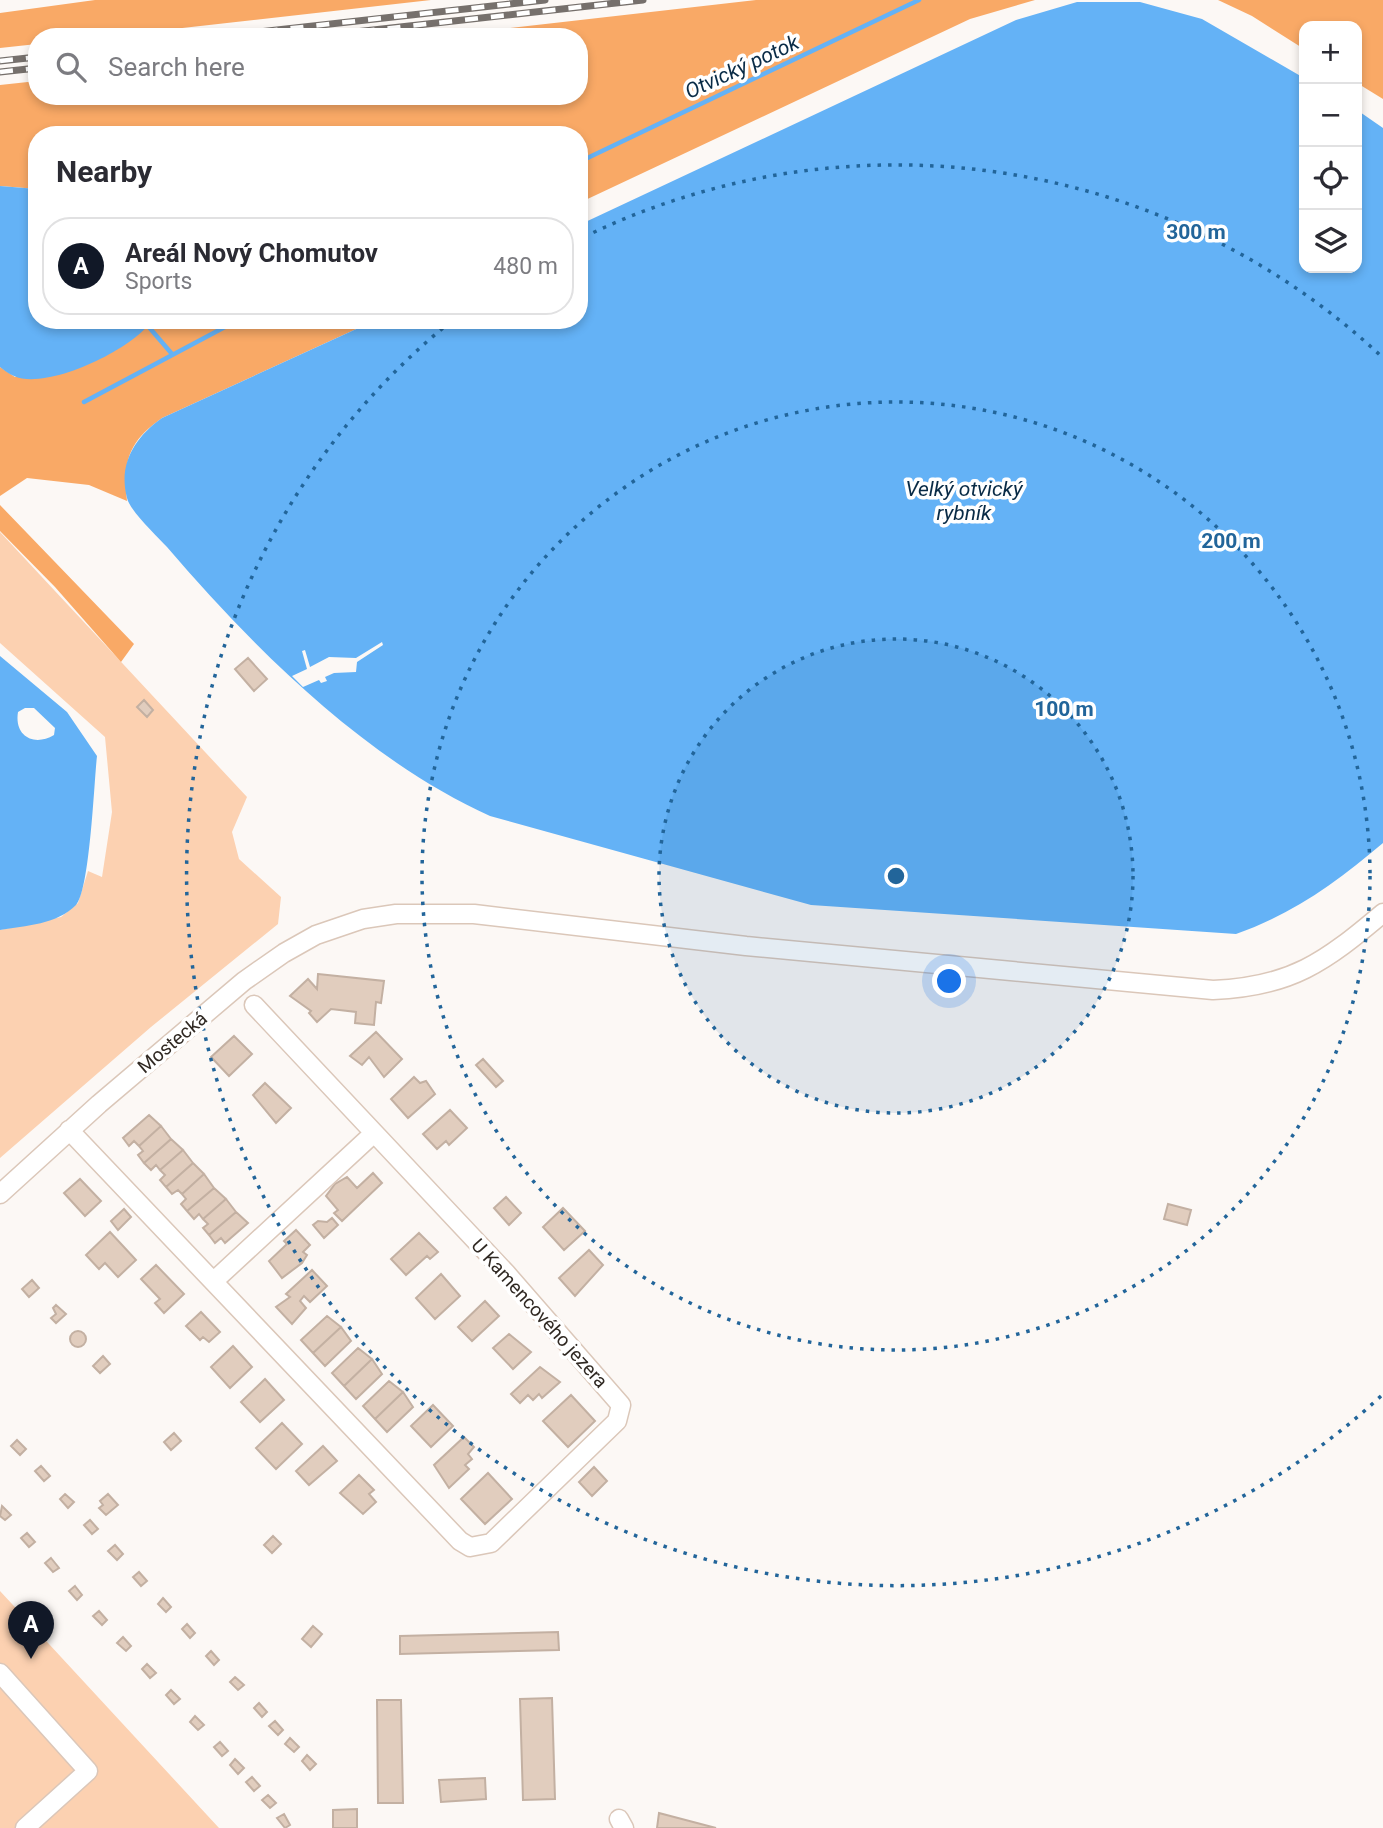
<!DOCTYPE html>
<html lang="en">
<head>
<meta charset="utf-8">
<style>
  :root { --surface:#fff; --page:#f2f2f3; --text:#2b2b33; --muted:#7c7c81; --line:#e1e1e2; --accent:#111827 }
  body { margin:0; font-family:Roboto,sans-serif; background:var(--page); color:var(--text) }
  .controls { position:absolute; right:21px; top:21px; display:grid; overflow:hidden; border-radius:14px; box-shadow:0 4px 10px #0003 }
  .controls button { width:63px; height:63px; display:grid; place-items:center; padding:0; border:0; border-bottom:2px solid var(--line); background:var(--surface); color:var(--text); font:35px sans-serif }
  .you { position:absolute; left:950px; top:982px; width:24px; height:24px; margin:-18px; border:5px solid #fff; border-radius:50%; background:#1a73e8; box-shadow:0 0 0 10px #1a73e833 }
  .badge { display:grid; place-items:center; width:46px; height:46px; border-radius:50%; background:var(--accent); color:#fff; font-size:23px; font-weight:700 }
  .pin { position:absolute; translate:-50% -58px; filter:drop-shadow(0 2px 4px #0008) }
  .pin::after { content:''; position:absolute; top:37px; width:24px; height:21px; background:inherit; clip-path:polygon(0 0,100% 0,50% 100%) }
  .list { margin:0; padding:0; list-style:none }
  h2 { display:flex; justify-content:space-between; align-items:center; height:91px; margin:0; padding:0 28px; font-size:30px }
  h2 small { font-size:23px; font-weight:400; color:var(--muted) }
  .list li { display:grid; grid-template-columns:46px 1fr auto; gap:21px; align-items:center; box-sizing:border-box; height:98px; margin:0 14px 14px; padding:0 14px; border:2px solid var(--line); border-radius:28px }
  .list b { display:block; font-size:26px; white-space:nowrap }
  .list p { margin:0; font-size:23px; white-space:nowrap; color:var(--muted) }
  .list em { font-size:23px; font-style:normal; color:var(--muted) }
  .icon { flex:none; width:38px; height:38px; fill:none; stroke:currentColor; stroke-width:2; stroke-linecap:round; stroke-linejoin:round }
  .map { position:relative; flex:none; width:1383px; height:1828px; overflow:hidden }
  .search { position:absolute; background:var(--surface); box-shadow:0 4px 10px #0003; left:28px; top:28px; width:560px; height:77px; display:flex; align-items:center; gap:18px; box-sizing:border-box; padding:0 24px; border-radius:28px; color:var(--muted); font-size:26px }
  .panel { position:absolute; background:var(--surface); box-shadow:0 4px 10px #0003; left:28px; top:126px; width:560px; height:203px; border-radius:28px }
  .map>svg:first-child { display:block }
  .green { fill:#fcd1b1 }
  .forest { fill:#f9a966 }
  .water { fill:#64b2f6; fill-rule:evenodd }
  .pier { fill:#fcf8f5 }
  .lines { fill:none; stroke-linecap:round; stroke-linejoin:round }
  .stream { stroke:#64b2f6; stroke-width:4.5 }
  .building { fill:#e1cdbe; stroke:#c3b0a2; stroke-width:2 }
  .minor-casing { stroke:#dbc7b9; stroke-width:21 }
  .minor { stroke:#fff; stroke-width:18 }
  .rail-casing { stroke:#76706c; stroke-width:7 }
  .rail { stroke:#fff; stroke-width:4.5; stroke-dasharray:13; stroke-linecap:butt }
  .ring { fill:none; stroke:#22659a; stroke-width:3.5; stroke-dasharray:3.5 7 }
  .labels { text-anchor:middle; stroke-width:7; stroke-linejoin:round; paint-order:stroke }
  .street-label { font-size:19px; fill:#302923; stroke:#fff }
  .water-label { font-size:21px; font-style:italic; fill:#092b46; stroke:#fff }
  .centre { fill:#22659a; stroke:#fff; stroke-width:3.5 }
  .ring-label { font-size:21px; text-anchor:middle; font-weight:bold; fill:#22659a; stroke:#fff; stroke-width:7; stroke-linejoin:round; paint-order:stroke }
</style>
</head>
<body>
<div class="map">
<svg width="1383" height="1828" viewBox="0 0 1383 1828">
  <rect width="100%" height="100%" fill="#fcf8f5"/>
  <path class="green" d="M0 532 247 797 232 832 239 859 281 897 278 924 151 1027 0 1158V930L61 917 78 903 88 871 102 877 112 812 105 737 0 643Z
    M0 1591 219 1828H0Z"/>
  <path class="forest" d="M95 0H431L102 37H37V44L0 48V13Z
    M756 0H1035L970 19 579 203V135H37V189L0 186V85L37 81V96H579V37H431Z
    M1218 0H1383V99L1357 83V26H1304V49L1252 16Z
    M152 320H376L162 418C128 442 123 461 127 501L89 485 27 478 0 496V367L15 377 148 326Z
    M0 505 134 644 121 662 55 587 0 531Z"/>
  <path class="water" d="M1077 2H1140L1202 19 1304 78V268H1357V110L1383 128V843C1337 882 1293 914 1236 934L811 905 490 816C366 760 255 650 167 547 157 536 130 511 127 498 118 464 135 437 162 418L376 320H579V225L1016 20Z
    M0 186 37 189V320H152C134 349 47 391 14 376 9 374 4 370 0 367Z
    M0 656 67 712 97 756C94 782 90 890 76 905 58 924 25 926 0 930ZM25 708H34L55 728 54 735C34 747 14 736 18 712Z"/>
  <path class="pier" d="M382 642 383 645 357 662 356 672 334 673 325 677 327 681 321 683 319 680 303 687 292 676 307 669 302 651 305 650 310 667 329 657 356 658Z"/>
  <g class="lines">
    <path class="stream" d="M579 162 919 0
      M134 320 148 326 172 354
      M84 402 238 320"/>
  </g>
  <path class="building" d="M248 658 267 679 254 691 235 669Z
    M144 700 153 710 147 717 137 707Z
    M318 974 384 981 381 1003 376 1002 374 1025 355 1023 356 1012 331 1009 317 1022 309 1013 311 1011 290 996 308 979 317 989Z
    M376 1032 402 1059 384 1077 369 1057 362 1065 350 1056Z
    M234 1036 252 1054 229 1076 211 1057Z
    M483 1059 503 1081 496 1087 476 1065Z
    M414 1077 420 1083 426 1081 435 1094 408 1118 391 1099Z
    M265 1083 291 1108 276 1123 253 1095Z
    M450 1110 467 1128 449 1145 446 1141 437 1149 423 1134Z
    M149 1115 161 1126 139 1146 134 1141 129 1146 123 1138Z
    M161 1126 171 1139 144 1163 138 1155 143 1151 139 1146Z
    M171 1139 183 1150 160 1170 156 1165 151 1170 144 1163Z
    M183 1150 193 1163 166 1187 160 1180 165 1175 160 1170Z
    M193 1163 204 1174 182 1194 178 1190 172 1194 166 1187Z
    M373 1173 382 1183 342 1221 334 1213 338 1210 326 1196 335 1184 347 1177 357 1188Z
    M204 1174 214 1188 187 1211 181 1204 186 1199 182 1194Z
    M80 1179 101 1201 85 1216 64 1193Z
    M214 1188 226 1199 203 1219 199 1214 194 1219 187 1211Z
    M506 1197 521 1213 509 1225 494 1208Z
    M226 1199 236 1212 209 1235 203 1228 208 1224 203 1219Z
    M1168 1204 1191 1210 1187 1225 1164 1219Z
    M563 1208 585 1231 564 1250 543 1227Z
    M124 1209 131 1217 118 1230 111 1221Z
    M236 1212 248 1223 225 1243 221 1238 215 1243 209 1235Z
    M332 1218 338 1225 324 1238 313 1225 318 1221 327 1222Z
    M296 1230 310 1245 303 1252 307 1255 302 1263 282 1278 269 1261 287 1244 284 1241Z
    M110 1232 136 1260 118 1277 105 1263 99 1269 86 1255Z
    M419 1233 438 1252 430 1259 427 1256 406 1275 391 1259Z
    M589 1250 603 1265 575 1296 559 1278Z
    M156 1265 184 1294 164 1313 155 1303 160 1299 141 1279Z
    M312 1270 327 1286 310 1302 304 1296 300 1301 306 1308 292 1324 276 1307 290 1297 286 1294Z
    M441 1274 460 1296 435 1319 416 1298Z
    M32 1280 39 1288 29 1297 22 1289Z
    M485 1301 499 1316 472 1341 458 1327Z
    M56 1305 66 1314 56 1323 51 1318 56 1314 53 1308Z
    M201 1312 220 1332 209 1342 203 1337 200 1340 186 1326Z
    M327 1316 341 1327 313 1353 301 1340Z
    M341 1327 351 1341 325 1366 313 1353Z
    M70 1339a8 8 0 1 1 16 0a8 8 0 1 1-16 0Z
    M509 1334 531 1352 513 1369 493 1348Z
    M233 1346 252 1367 230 1388 211 1367Z
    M358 1348 372 1359 344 1386 332 1373Z
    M103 1356 110 1364 100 1373 93 1366Z
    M372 1359 382 1374 356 1399 344 1386Z
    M540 1367 560 1382 542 1398 539 1394 533 1400 528 1395 520 1403 511 1394Z
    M265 1379 284 1400 260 1422 241 1402Z
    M389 1381 403 1392 375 1419 363 1406Z
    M403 1392 413 1407 387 1432 375 1419Z
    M571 1395 595 1421 568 1447 543 1421Z
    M433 1405 453 1426 431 1447 411 1426Z
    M282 1423 302 1444 276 1469 256 1448Z
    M174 1433 181 1441 171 1450 164 1442Z
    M464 1437 474 1447 468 1454 472 1459 465 1465 469 1469 449 1488 434 1465Z
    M17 1440 26 1449 20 1455 11 1446Z
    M323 1446 337 1461 309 1485 296 1471Z
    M41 1466 50 1476 44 1481 35 1471Z
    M594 1467 607 1481 592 1496 579 1482Z
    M488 1473 512 1499 485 1524 461 1499Z
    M359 1475 374 1490 369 1494 376 1502 363 1514 340 1493Z
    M65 1494 74 1502 68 1508 60 1499Z
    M108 1494 118 1505 106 1515 99 1508 103 1505 100 1501Z
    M2 1506 11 1515 5 1520 0 1516Z
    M90 1520 98 1529 92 1534 84 1525Z
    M27 1533 35 1542 29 1547 21 1538Z
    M273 1536 281 1544 272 1553 264 1545Z
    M115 1545 123 1554 117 1560 108 1551Z
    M51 1558 59 1568 53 1572 45 1563Z
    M139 1572 147 1581 141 1586 133 1577Z
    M75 1586 82 1595 77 1600 69 1591Z
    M163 1598 171 1607 166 1612 158 1604Z
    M99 1611 107 1620 102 1625 93 1616Z
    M187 1624 195 1633 190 1638 182 1629Z
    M313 1626 322 1634 311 1647 302 1639Z
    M558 1632 559 1650 400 1654V1636Z
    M123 1637 131 1646 126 1651 117 1643Z
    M211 1651 219 1660 214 1665 206 1656Z
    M147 1664 156 1673 150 1678 142 1669Z
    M235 1677 244 1685 238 1690 230 1682Z
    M171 1690 180 1699 174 1704 166 1695Z
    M552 1698 555 1799 523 1800 520 1699Z
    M377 1700H401L403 1803H378Z
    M259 1703 267 1712 262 1717 254 1708Z
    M195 1716 204 1725 198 1730 190 1722Z
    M275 1721 283 1730 278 1735 269 1726Z
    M290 1738 299 1747 294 1752 285 1744Z
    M220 1742 228 1751 222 1756 214 1747Z
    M307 1755 316 1764 310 1770 302 1761Z
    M235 1759 244 1768 238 1774 230 1765Z
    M252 1777 260 1786 254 1791 246 1782Z
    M485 1778 486 1799 441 1802 439 1780Z
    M268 1795 276 1803 270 1808 262 1800Z
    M357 1809V1828H333V1810Z
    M659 1813 716 1828H657Z
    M284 1814 290 1825 285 1828 277 1818Z"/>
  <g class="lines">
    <g class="minor-casing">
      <path id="minor" d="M69 1130 460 1541 470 1547 491 1543 617 1421 621 1405 506 1273 254 1005
        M0 1194 99 1104 244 981 284 953 316 935 363 919 396 914H474L746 946 1213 990C1291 987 1325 962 1383 913
        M215 1280 373 1134
        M0 1673 88 1771 25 1828
        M619 1819 624 1828"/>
    </g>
    <use href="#minor" class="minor"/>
    <g class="rail-casing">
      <path id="rail" d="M213 37 545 0
        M310 37 643 0
        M0 61 37 57
        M0 72 37 68"/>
    </g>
    <use href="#rail" class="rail"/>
  </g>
  <circle cx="896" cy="876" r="237" fill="#22659a" fill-opacity=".12"/>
  <g class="ring">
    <circle cx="896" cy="876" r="237"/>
    <circle cx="896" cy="876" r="474"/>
    <path d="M1381 1396A711 711 0 1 1 449 323M584 237A711 711 0 0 1 1381 356"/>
  </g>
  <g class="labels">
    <g class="street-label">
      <text transform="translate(172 1042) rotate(-40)" y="7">Mostecká</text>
      <text transform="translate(540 1313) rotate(48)" y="7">U Kamencového jezera</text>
    </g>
    <g class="water-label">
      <text transform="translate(742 67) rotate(-25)" y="7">Otvický potok</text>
      <text x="964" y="496">Velký otvický<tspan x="964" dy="24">rybník</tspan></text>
    </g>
  </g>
  <circle cx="896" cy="876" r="10" class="centre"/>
  <g class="ring-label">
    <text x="1196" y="239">300 m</text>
    <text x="1231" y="548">200 m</text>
    <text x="1064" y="716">100 m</text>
  </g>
</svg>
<div class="controls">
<button>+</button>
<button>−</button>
<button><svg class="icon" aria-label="locate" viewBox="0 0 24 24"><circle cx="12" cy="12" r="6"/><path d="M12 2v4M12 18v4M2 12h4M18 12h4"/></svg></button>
<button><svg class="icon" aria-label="layers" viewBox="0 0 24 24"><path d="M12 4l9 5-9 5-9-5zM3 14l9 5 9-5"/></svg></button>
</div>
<div class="you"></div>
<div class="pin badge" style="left:31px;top:1659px">A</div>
<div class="search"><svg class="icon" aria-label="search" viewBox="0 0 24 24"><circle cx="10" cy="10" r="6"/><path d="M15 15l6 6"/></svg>Search here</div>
<section class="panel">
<h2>Nearby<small></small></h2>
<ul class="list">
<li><span class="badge">A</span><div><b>Areál Nový Chomutov</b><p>Sports</p></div><em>480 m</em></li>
</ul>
</section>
</div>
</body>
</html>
